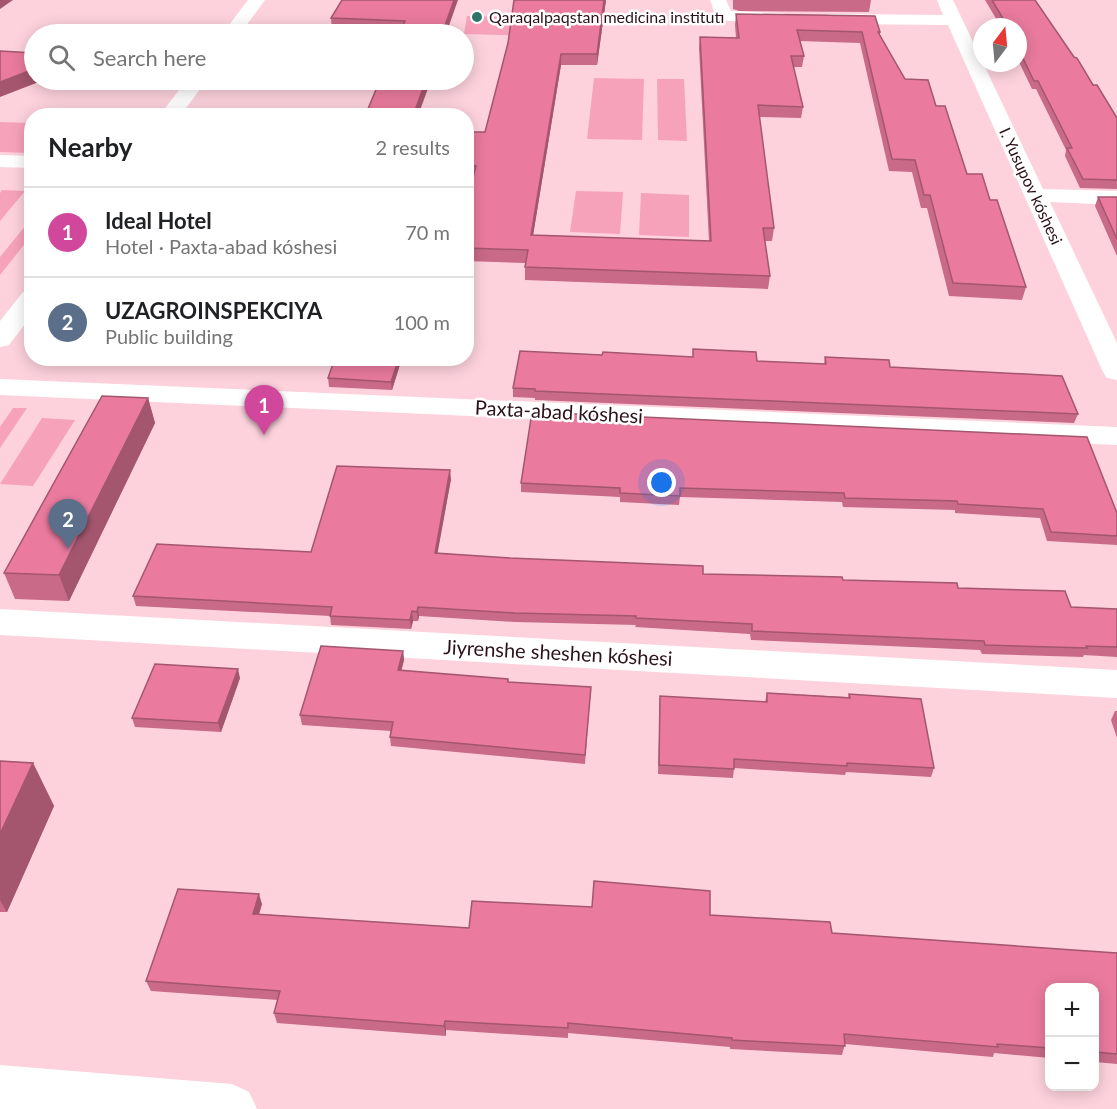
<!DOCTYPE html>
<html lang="en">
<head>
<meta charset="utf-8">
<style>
  :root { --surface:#fff; --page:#f2f2f2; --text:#202124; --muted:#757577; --line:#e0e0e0; --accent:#d93025 }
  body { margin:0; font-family:Lato,sans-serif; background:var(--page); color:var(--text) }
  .controls { position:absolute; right:18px; bottom:18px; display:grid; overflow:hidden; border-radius:12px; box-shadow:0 3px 15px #0003 }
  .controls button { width:54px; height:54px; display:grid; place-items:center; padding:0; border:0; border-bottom:2px solid var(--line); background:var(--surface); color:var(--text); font:30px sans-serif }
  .compass { position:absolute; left:973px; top:18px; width:54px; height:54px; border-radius:50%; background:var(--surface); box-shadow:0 3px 15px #0003; rotate:16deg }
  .you { position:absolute; left:662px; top:483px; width:21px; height:21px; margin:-15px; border:4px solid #fff; border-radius:50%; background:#1a73e8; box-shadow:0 0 0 9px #1a73e833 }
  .badge { display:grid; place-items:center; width:39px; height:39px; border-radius:50%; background:var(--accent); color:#fff; font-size:20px; font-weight:700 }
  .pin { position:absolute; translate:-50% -50px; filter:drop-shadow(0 2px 3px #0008) }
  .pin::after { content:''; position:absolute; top:32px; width:21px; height:18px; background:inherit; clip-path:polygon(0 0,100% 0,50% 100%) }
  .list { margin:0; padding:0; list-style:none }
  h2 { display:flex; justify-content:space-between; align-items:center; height:78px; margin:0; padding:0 24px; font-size:26px }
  h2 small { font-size:20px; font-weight:400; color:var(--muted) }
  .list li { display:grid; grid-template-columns:39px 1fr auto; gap:18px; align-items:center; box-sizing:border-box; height:90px; padding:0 24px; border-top:2px solid var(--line) }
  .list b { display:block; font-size:22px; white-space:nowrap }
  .list p { margin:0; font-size:20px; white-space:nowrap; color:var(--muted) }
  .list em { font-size:20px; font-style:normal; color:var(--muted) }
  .icon { flex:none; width:33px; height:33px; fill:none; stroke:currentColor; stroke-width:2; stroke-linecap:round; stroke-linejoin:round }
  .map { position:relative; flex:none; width:1117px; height:1109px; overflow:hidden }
  .search { position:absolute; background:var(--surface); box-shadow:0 3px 15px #0003; left:24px; top:24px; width:450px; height:66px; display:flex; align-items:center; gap:15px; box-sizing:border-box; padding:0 21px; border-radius:33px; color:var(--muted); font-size:22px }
  .panel { position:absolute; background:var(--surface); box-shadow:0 3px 15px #0003; left:24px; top:108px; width:450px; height:258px; border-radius:24px }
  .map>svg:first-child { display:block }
  .green { fill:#f7a2bb }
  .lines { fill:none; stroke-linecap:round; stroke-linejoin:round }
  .minor { fill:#fff; fill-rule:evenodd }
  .major { fill:#fff; fill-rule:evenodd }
  .wall { fill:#c96a88 }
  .shaded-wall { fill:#a4566f }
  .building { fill:#ea7b9e; stroke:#a4566f; stroke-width:1.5 }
  .poi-dot { fill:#2f7569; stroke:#fff; stroke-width:2 }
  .labels { text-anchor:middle; stroke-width:5; stroke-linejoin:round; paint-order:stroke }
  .far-poi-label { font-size:16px; fill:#2b121a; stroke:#fff; text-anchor:start }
  .far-street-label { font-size:16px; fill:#2b121a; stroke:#fff }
  .street-label { font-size:20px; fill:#2b121a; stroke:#fff }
</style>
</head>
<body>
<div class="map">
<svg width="1117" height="1109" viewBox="0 0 1117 1109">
  <rect width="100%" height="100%" fill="#fdd2dd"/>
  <path class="green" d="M467 16 530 18 579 37 464 34Z
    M594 78 644 79 642 140 587 139Z
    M657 79H684L687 141 658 140Z
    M0 122 31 123V153L0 152Z
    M2 190 25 191 0 221V193Z
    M576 191 623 192 620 234 570 232Z
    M641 193 689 195V237L639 235Z
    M31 219V236L0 275V257Z
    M13 408H27L0 448V427Z
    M42 418 75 420 33 486 0 484Z"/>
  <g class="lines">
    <path class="minor" d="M710 0H726L731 11 781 13 787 14 790 18 787 22 781 23 728 21 716 17Z
      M937 0H953L1043 189 1117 191V205L1050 202 1117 343V380L1107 378 1103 372 948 25 832 24 826 23 823 19 826 15 832 14 943 15Z
      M0 155 32 156V168L0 167Z
      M0 379 1117 427V445L0 395Z
      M0 609 1117 670V698L0 635Z
      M0 1065 232 1084 249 1092 257 1109H0Z"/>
    <path class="major" d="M248 0H265L240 34H222Z
      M187 80H207L180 116H159Z
      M32 289V315L9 345 0 347V321L23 292Z"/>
  </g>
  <path class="wall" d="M458 0 400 32 332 30 331 18Z
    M514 0H606L597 65H561L533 235 709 241 699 48 700 37 736 38 735 25 736 14 880 32V35L905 79 936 106 967 174 990 200 1026 287 1022 300 949 296 927 208H921L912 172 889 171 860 43 799 41 804 56 802 67H793L803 107 801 118 759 117 774 228 772 241H765L770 276 768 289 525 280V263L466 261V204L473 178H466V132H485L508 43Z
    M733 0H871L869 12 739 11 733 9Z
    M985 0H1035L1074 57 1117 118V189L1080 188 1065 156 1066 150 1036 89H1032L1018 60V27H1001Z
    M1098 197H1117V256L1095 206Z
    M693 349 757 361 824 364 825 357 890 367 1078 414 1074 423 535 400V398L513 397V388L602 355 693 357Z
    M147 358H218L215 364 148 362Z
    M402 358 392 390 329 387 328 378Z
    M148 398 155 423 69 601 15 599 4 573Z
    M532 412 1117 513V545L1047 541 1040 518 955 513V510L843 507 842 502 680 497 679 505 620 502V497L521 492V483Z
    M451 479 437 553 703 574 843 580 958 588 1071 607 1117 609V657L1084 655 1083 657 982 654 980 650 751 640 750 634 635 627 636 625 515 622 419 616 418 621H413L411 629 331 625 330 616 136 606 133 596 311 552Z
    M403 651 404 660 401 671 508 679 509 682 590 696 585 764 391 746 390 737 391 731 302 725 300 715Z
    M240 678 221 732 135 727 132 718Z
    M767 693 848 697 849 694 934 768 931 777 846 772 845 775 734 768 733 778 658 774 660 696 765 702Z
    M1115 711H1117V738L1111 720Z
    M0 761 33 763 54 806 7 912H0Z
    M262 904 259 914 469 928 710 915 832 933 1117 953V1064L1095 1062V987H1050V1058L994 1053 993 1057 845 1044 842 1055 730 1049V1047L568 1033V1038L446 1030V1036L277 1023 274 1013 278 1000 151 991 146 981Z"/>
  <path class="shaded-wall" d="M0 0H13L0 9Z
    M454 0H458L446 34H442Z
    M604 0H606L597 65V54Z
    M561 54V65L531 248V235Z
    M34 69V80H44L0 97V82Z
    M426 80H431L418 116H413Z
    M214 358H218L215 364Z
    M399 358H402L392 390 391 382Z
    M148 398 155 423 69 601 59 575Z
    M450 470 451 479 436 562 435 553Z
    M418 607 419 616 418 621 417 612Z
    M412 611 413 621 411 629 410 620Z
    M403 651 404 660 399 680 398 670Z
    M238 669 240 678 221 732 218 723Z
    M33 763 54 806 7 912 0 900V834Z
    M259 894 262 904 256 924 253 914Z
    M445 1021 446 1030V1036L444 1026Z"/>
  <path class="building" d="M342 0H454L442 34H399L405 21 331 18Z
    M514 0H604L597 54H561L531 235 711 241 700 37 739 38 736 14 875 16 880 32H878L905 79 928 80 936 106H945L967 174H982L990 200H997L1026 287 953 283 930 195H924L915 160 892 159 862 32 797 30 804 56H791L803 107 758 105 774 228H763L770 276 525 267 528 250 466 248V204L476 166 466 165V132H485L508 43Z
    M992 0H1035L1074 57 1077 58 1093 85H1097L1117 118V180L1083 179 1067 148H1072L1038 81H1034L1018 48V27H1008Z
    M0 51 34 53V69L0 82Z
    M380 80H426L413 116H365Z
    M1098 197H1117V239Z
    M693 349 756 352 757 361 826 364 825 357 889 360 890 367 1062 376 1078 414 535 391V389L513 388 520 351 602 355 603 352 693 357Z
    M335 358H399L391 382 328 378Z
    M102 396 148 398 59 575 4 573Z
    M532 412 1087 437 1117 513V536L1051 532 1043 509 958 504 957 501 845 498 844 493 680 488V496L620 493V488L521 483Z
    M337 466 450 470 435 553 510 558 703 566V574L842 577 843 580 957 583 958 588 1065 591 1071 607 1117 609V647L1086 646 1087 648 985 645 984 641 752 631V624L636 618V616L515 613 418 607 417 612 412 611 410 620 330 616 332 607 133 596 157 544 311 552Z
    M321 646 403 651 398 670 508 679V682L591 687 585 755 390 737 393 722 300 715Z
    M155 664 238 669 218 723 132 718Z
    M767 693 850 698 849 694 921 699 934 768 847 763V766L734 759V769L659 765 660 696 767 702Z
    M0 761 33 763 0 834Z
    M594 881 710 891V915L830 922 832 933 1117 953V1054L1095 1052V987H1050V1048L997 1044 998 1047 844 1034 845 1046 732 1040V1038L568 1023V1028L445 1021 444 1026 274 1013 280 991 146 981 178 889 259 894 253 914 469 928 472 901 592 907Z"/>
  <circle class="poi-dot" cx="477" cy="17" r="6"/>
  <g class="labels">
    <g class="far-poi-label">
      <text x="489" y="23">Qaraqalpaqstan medicina institutı</text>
    </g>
    <g class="far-street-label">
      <text transform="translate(1031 186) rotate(65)" y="6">I. Yusupov kóshesi</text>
    </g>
    <g class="street-label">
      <text transform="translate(559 412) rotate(3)" y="7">Paxta-abad kóshesi</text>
      <text transform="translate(558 653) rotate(3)" y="7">Jiyrenshe sheshen kóshesi</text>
    </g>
  </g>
</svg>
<div class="controls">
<button>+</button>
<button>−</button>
</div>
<svg class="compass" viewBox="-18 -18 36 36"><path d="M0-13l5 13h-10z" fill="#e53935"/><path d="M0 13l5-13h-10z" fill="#757577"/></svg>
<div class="you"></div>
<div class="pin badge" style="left:264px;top:435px;background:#d1479c">1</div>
<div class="pin badge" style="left:68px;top:549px;background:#5c6f8a">2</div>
<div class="search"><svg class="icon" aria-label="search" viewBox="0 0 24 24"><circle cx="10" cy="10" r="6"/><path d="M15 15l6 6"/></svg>Search here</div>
<section class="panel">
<h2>Nearby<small>2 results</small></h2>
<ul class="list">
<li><span class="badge" style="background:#d1479c">1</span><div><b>Ideal Hotel</b><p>Hotel · Paxta-abad kóshesi</p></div><em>70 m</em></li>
<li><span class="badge" style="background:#5c6f8a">2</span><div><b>UZAGROINSPEKCIYA</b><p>Public building</p></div><em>100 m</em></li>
</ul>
</section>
</div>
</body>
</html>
